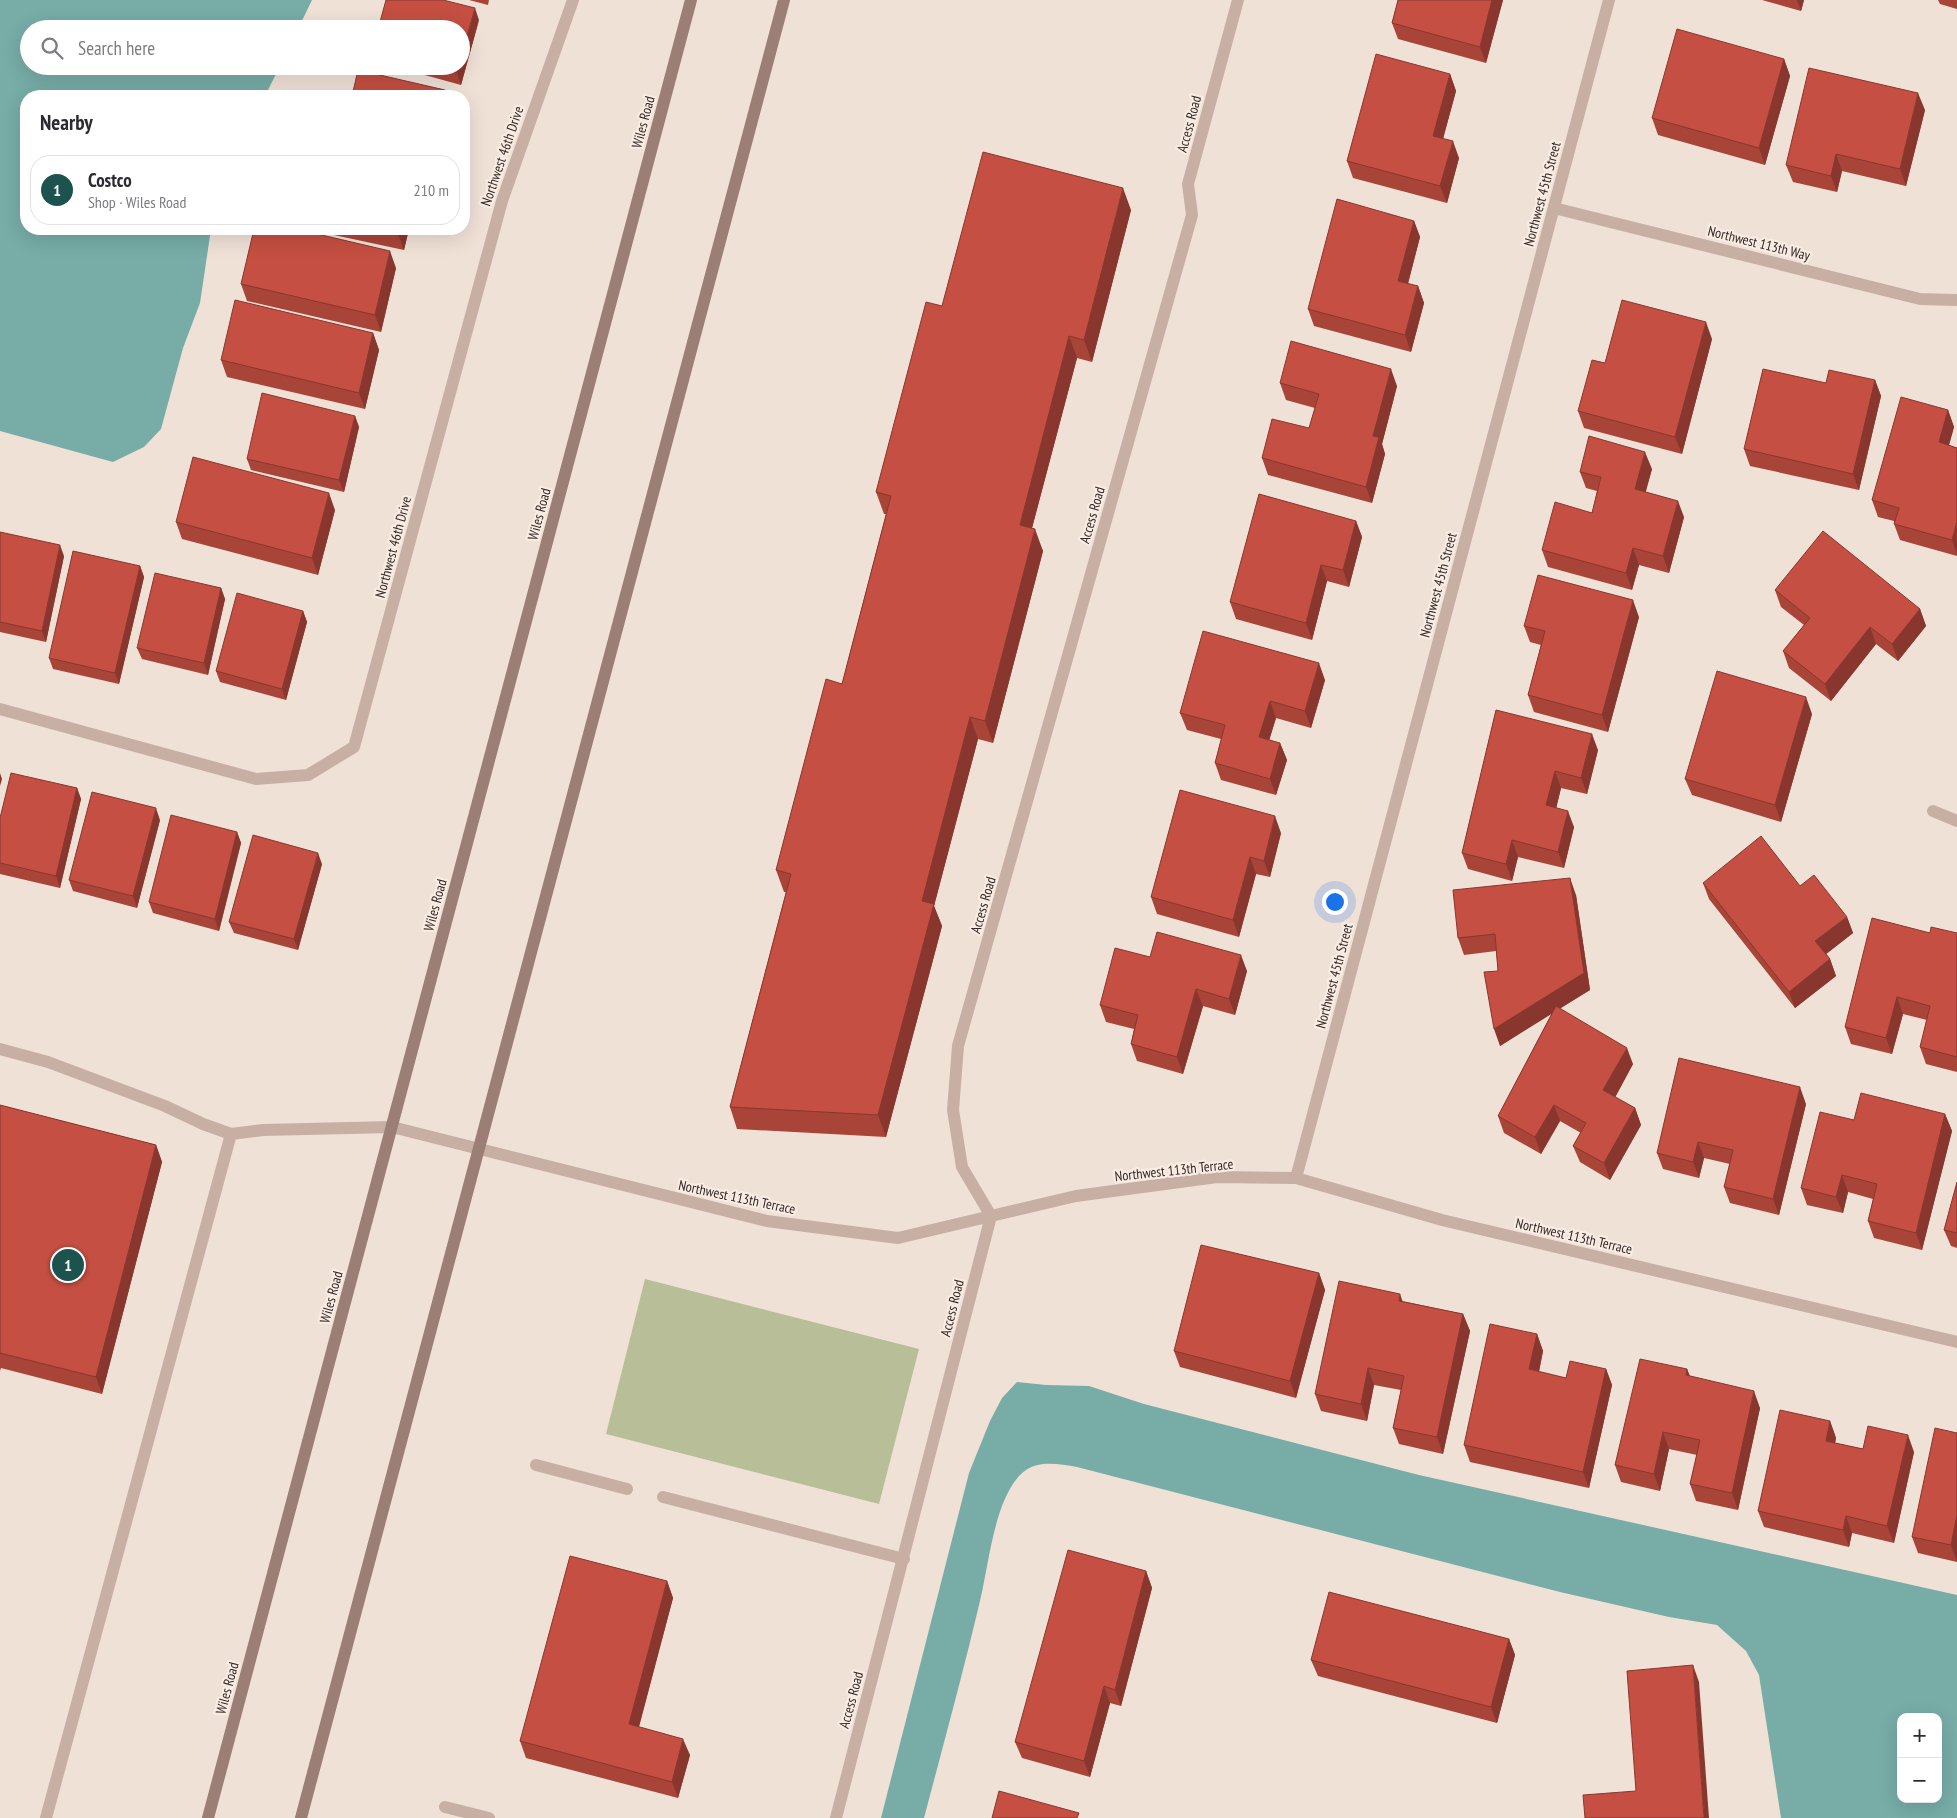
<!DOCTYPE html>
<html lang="en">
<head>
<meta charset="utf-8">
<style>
  :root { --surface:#fff; --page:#f2f2f3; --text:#2b2b33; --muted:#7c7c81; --line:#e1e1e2; --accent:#1c534f }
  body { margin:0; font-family:"PT Sans Narrow",sans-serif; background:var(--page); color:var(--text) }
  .controls { position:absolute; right:15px; bottom:15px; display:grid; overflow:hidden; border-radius:10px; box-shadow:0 5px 20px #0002 }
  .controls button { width:45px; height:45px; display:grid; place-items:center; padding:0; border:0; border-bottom:1px solid var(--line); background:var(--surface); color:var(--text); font:25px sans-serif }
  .you { position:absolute; left:1334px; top:901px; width:18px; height:18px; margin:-12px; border:4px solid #fff; border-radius:50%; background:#1a73e8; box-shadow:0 0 0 8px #1a73e833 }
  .badge { display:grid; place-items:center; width:32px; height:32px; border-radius:50%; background:var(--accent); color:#fff; font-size:16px; font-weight:700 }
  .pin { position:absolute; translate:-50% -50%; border:2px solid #fff; box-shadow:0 1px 5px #0006 }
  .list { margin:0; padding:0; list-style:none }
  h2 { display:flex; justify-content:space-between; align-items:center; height:65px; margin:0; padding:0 20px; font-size:21px }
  h2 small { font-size:16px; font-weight:400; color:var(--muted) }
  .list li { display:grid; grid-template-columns:32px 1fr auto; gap:15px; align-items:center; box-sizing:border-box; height:70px; margin:0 10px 10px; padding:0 10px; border:1px solid var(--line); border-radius:20px }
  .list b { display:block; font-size:19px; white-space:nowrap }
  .list p { margin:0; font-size:16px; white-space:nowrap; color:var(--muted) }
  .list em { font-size:16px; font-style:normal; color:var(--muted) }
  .icon { flex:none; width:28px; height:28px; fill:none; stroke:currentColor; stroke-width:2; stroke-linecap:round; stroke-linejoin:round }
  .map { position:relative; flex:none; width:1957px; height:1818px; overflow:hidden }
  .search { position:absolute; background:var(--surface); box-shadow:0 5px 20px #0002; left:20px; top:20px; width:450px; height:55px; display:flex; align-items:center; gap:12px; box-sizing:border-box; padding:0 18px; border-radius:28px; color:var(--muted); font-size:19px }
  .panel { position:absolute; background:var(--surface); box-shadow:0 5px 20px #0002; left:20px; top:90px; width:450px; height:145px; border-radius:20px }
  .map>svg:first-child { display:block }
  .green { fill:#b7be98 }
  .water { fill:#77aca7; fill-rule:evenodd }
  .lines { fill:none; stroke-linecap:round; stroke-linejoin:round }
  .service { stroke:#c8afa4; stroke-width:12 }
  .minor { stroke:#c8afa4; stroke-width:12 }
  .secondary { stroke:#9b7e75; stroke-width:12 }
  .wall { fill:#a94439 }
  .shaded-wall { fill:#89372e }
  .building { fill:#c44f42; stroke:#89372e }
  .labels { text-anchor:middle; stroke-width:4.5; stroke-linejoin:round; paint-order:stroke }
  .street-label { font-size:14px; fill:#332825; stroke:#f8ece3 }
</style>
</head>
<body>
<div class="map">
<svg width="1957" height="1818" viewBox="0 0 1957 1818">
  <rect width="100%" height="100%" fill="#f0e1d7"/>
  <path class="green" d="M645 1279 919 1349 879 1504 606 1434Z"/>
  <path class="water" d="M0 0H312L298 29H29V66H280L265 96H26V229H211L200 303 183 348 161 429 144 447 113 462 0 431Z
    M1017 1382 1046 1385 1089 1386 1144 1404 1419 1475 1957 1595V1818H1781L1759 1675 1746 1651 1717 1625 1669 1617 1560 1592 1077 1467C1057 1464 1036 1459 1020 1475 994 1502 989 1564 980 1601 963 1673 943 1746 924 1818H881L969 1473 990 1421 1002 1398ZM1901 1717H1938V1799H1901Z"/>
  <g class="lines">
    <path class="service" d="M0 1049 48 1062 165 1106 203 1124 231 1134 263 1130 392 1127
      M536 1465 627 1489
      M663 1497 904 1559
      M445 1807 489 1818
      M46 1818 231 1134
      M836 1818 991 1216 962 1167 953 1110 958 1046 1192 215 1188 184 1238 0"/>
    <path class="minor" d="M1554 208 1920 299 1957 300
      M0 709 256 779 308 775 354 747 502 201 573 0
      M1933 811 1957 821
      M392 1127 767 1221 898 1238 1076 1196 1217 1177 1296 1178 1442 1220 1957 1342
      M1296 1178 1609 0"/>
    <path class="secondary" d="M208 1818 691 0
      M301 1818 784 0"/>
  </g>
  <path class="wall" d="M469 0H489L488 5Z
    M1398 0H1503L1486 63 1398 39 1392 23Z
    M1762 0H1804L1801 11Z
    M1938 0H1957V9L1940 4Z
    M479 20 461 85 392 66H461Z
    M1784 59 1790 76 1765 165 1658 135 1652 118Z
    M1450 74 1456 91 1443 139 1459 158 1447 203 1353 178 1347 161Z
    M1925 110 1906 186 1842 171 1837 192 1793 182 1786 165Z
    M1131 210 1092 362 1077 358 1032 528 1043 551 993 743 978 739 934 906 942 926 886 1137 737 1129 730 1107 786 892H784L776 870 842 684 886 514H884L876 492 942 306Z
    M1414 221 1420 237 1408 284 1418 286 1424 303 1411 352 1314 326 1308 309Z
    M306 229H409L404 250Z
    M396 268 381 332 247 301 241 284Z
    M373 333 379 350 365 409 227 377 221 360Z
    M1712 339 1682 454 1584 428 1578 411Z
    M1875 380 1881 396 1859 490 1750 466 1744 449 1826 383Z
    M1280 383 1397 386 1382 444 1385 454 1372 503 1268 475 1262 458 1309 428 1315 408 1286 400Z
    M1948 410 1954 427 1949 445 1957 448V556L1900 540 1894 524V521L1878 517 1872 500Z
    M355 416 359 427 344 492 251 470 247 459Z
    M1652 469 1645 492 1684 517 1669 573 1639 565 1632 590 1548 567 1542 550 1592 513 1597 491 1586 488 1580 472Z
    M335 510 318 575 182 539 176 522Z
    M1356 521 1362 537 1349 587 1327 581 1312 640 1236 619 1230 602Z
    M0 532 64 556 46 642 0 632Z
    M140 566 144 577 119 684 53 669 49 658Z
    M221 588 225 599 208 675 142 659 137 648Z
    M1775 590 1920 609 1926 626 1898 661 1876 644 1831 701 1789 668 1783 651 1804 625 1781 607Z
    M303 611 307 622 286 700 220 682 216 671Z
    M1639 617 1608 732 1534 712 1528 695 1541 645 1530 642 1524 626Z
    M1325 680 1311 728 1276 718 1269 740 1280 743 1287 760 1276 795 1221 780 1215 763 1221 739 1187 730 1180 713Z
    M1496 710 1598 750 1587 794 1561 788 1556 808 1574 827 1564 868 1518 857 1512 881 1468 869 1462 853Z
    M1812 714 1781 822 1692 795 1685 779Z
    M77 788 81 799 60 888 0 874V818Z
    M160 820 137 908 73 891 69 880Z
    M237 832 241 843 219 931 153 913 149 902Z
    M1281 833 1270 877 1256 874 1239 937 1157 914 1151 897Z
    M322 864 298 950 234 933 229 922Z
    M1703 883 1847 917 1853 933 1826 954 1830 959 1836 976 1795 1008 1709 899Z
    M1576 895 1590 990 1560 1008 1633 1064 1615 1097 1635 1108 1641 1125 1610 1180 1580 1162 1573 1146 1581 1133 1560 1121 1541 1154 1504 1133 1498 1116 1552 1013 1500 1046 1498 971 1496 951 1464 955 1458 938Z
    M1930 933H1957V1072L1926 1064 1920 1047 1927 1020 1903 1014 1892 1054 1851 1044 1845 1027Z
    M1150 957 1247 971 1235 1015 1203 1006 1183 1074 1137 1061 1131 1044 1134 1029 1106 1022 1100 1005Z
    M1806 1104 1779 1215 1730 1203 1724 1187 1730 1164 1704 1158 1699 1178 1663 1169 1657 1153Z
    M0 1105 156 1145 162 1162 102 1394 1 1368 0 1371Z
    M1945 1114 1952 1131 1922 1250 1874 1238 1868 1221 1873 1199 1848 1192 1843 1213 1807 1205 1801 1188Z
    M1957 1182V1248L1951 1246 1944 1230Z
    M1319 1273 1325 1290 1296 1398 1180 1367 1174 1351Z
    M1402 1301 1463 1314 1470 1331 1443 1454 1399 1444 1393 1428 1401 1390 1374 1385 1367 1421 1321 1411 1315 1394Z
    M1537 1334 1543 1351 1539 1372 1566 1378 1606 1369 1612 1385 1589 1488 1470 1462 1464 1445Z
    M1687 1369 1690 1376 1760 1408 1738 1510 1696 1501 1690 1484 1697 1455 1669 1449 1660 1491 1621 1482 1615 1465Z
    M1830 1421 1836 1438 1835 1443 1863 1449 1914 1452 1894 1543 1852 1533 1849 1547 1764 1527 1758 1511Z
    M1957 1433V1562L1918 1553 1912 1537Z
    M1146 1571 1152 1588 1121 1706 1110 1703 1090 1777 1022 1758 1015 1742Z
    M667 1581 673 1598 639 1727 690 1755 678 1798 526 1758 520 1741Z
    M1509 1639 1515 1655 1497 1723 1318 1676 1311 1660Z"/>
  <path class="shaded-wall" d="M1492 0H1503L1486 63 1480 47Z
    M1797 0H1804L1801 11Z
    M475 8 479 20 461 85 457 73 459 66H461V57Z
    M1784 59 1790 76 1765 165 1759 148Z
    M1450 74 1456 91 1439 153 1433 136Z
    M445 90 448 96H444Z
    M1918 93 1925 110 1906 186 1900 169Z
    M1453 141 1459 158 1447 203 1440 186Z
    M1836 154 1842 171 1837 192 1831 176Z
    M1123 188 1131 210 1092 362 1084 340Z
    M1414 221 1420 237 1404 298 1398 281Z
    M399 229H409L404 250 398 234Z
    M390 251 396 268 381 332 375 315Z
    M1418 286 1424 303 1411 352 1405 335Z
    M1706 322 1712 339 1682 454 1675 437Z
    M373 333 379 350 365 409 359 393Z
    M1069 336 1077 358 1027 547 1020 525Z
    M1391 369 1397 386 1382 444 1385 454 1372 503 1366 487 1373 436Z
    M1875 380 1881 396 1859 490 1853 474Z
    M1948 410 1954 427 1945 459 1939 442Z
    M355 416 359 427 344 492 339 480Z
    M1645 452 1652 469 1642 506 1635 489Z
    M329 493 335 510 318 575 312 558Z
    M1678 501 1684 517 1669 573 1663 556Z
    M1356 521 1362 537 1349 587 1343 570Z
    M1957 522V554L1952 540Z
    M1035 529 1043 551 993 743 985 721Z
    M60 545 64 556 46 642 42 631Z
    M1633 548 1639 565 1632 590 1626 573Z
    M1321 565 1327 581 1312 640 1306 623Z
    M140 566 144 577 119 684 115 673Z
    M221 588 225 599 208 675 204 663Z
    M1633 600 1639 617 1608 732 1602 715Z
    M1920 609 1926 626 1898 661 1892 644Z
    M303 611 307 622 286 700 282 689Z
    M1870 627 1876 644 1831 701 1825 684Z
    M1319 663 1325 680 1311 728 1305 711Z
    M1806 697 1812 714 1781 822 1775 805Z
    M1270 701 1276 718 1265 754 1259 737Z
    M970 717 978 739 934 906 942 926 886 1137 878 1115 922 901Z
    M1592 734 1598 750 1587 794 1581 778Z
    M1280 743 1287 760 1276 795 1270 779Z
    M1555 771 1561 788 1553 822 1546 805Z
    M0 773 2 779 0 786Z
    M77 788 81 799 60 888 56 876Z
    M156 808 160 820 137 908 133 896Z
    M1568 811 1574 827 1564 868 1558 852Z
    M1275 816 1281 833 1270 877 1264 861Z
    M237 832 241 843 219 931 215 919Z
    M1512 840 1518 857 1512 881 1506 864Z
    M318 853 322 864 298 950 294 939Z
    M1250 857 1256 874 1239 937 1233 920Z
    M1570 878 1576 895 1590 990 1500 1046 1494 1029Z
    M1847 917 1853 933 1821 958 1815 941Z
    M1241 955 1247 971 1235 1015 1229 999Z
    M1830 959 1836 976 1795 1008 1789 992Z
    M1196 989 1203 1006 1183 1074 1177 1057Z
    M1897 997 1903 1014 1892 1054 1886 1038Z
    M1627 1048 1633 1064 1610 1107 1603 1090Z
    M1800 1087 1806 1104 1779 1215 1773 1199Z
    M1554 1105 1560 1121 1541 1154 1535 1137Z
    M1635 1108 1641 1125 1610 1180 1604 1163Z
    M1945 1114 1952 1131 1922 1250 1916 1233Z
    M1698 1142 1704 1158 1699 1178 1693 1162Z
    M156 1145 162 1162 102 1394 96 1377Z
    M1842 1175 1848 1192 1843 1213 1836 1197Z
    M1319 1273 1325 1290 1296 1398 1290 1381Z
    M1400 1294 1406 1311 1399 1301Z
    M1463 1314 1470 1331 1443 1454 1437 1437Z
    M1537 1334 1543 1351 1536 1386 1529 1369Z
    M1368 1368 1374 1385 1367 1421 1361 1404Z
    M1606 1369 1612 1385 1589 1488 1583 1472Z
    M1687 1369 1693 1386 1686 1375Z
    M1754 1391 1760 1408 1738 1510 1732 1493Z
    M1830 1421 1836 1438 1832 1457 1826 1441Z
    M1663 1432 1669 1449 1660 1491 1654 1474Z
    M1908 1435 1914 1452 1894 1543 1887 1526Z
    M1957 1515V1562L1951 1545Z
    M1846 1516 1852 1533 1849 1547 1843 1530Z
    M1146 1571 1152 1588 1121 1706 1115 1690Z
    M667 1581 673 1598 635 1741 629 1724Z
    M1509 1639 1515 1655 1497 1723 1491 1707Z
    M1693 1665 1699 1682 1709 1818H1704Z
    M1104 1686 1110 1703 1090 1777 1084 1761Z
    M683 1739 690 1755 678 1798 672 1782Z"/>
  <path class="building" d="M386 0H443L475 8 461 57V29H378Z
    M1398 0H1492L1480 47 1392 23Z
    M1677 29 1784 59 1759 148 1652 118Z
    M1376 54 1450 74 1433 136 1453 141 1440 186 1347 161Z
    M431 66H459L457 73Z
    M1809 68 1918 93 1900 169 1836 154 1831 176 1786 165Z
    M358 70 445 90 444 96H352Z
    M983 152 1123 188 1084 340 1069 336 1020 525 1035 529 985 721 970 717 922 901 934 904 878 1115 730 1107 791 874 776 870 826 679 842 684 891 496 876 492 926 302 942 306Z
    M1337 199 1414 221 1398 281 1418 286 1405 335 1308 309Z
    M254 229H296L390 251 375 315 241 284Z
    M376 229H399L398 234Z
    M235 300 373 333 359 393 221 360Z
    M1622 300 1706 322 1675 437 1578 411 1592 360 1605 363Z
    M1291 341 1391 369 1373 436 1379 437 1366 487 1262 458 1272 419 1309 428 1319 394 1280 383Z
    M1763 369 1826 383 1829 370 1875 380 1853 474 1744 449Z
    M262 393 355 416 339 480 247 459Z
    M1901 397 1948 410 1939 442 1957 448V522L1952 540 1894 524 1899 508 1872 500Z
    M1589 436 1645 452 1635 489 1678 501 1663 556 1633 548 1626 573 1542 550 1555 502 1592 513 1601 477 1580 472Z
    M193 457 329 493 312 558 176 522Z
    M1259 494 1356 521 1343 570 1321 565 1306 623 1230 602Z
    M1823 531 1920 609 1892 644 1870 627 1825 684 1783 651 1810 618 1775 590Z
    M0 532 60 545 42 631 0 622Z
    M73 551 140 566 115 673 49 658Z
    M155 573 221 588 204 663 137 648Z
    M1538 575 1633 600 1602 715 1528 695 1545 631 1524 626Z
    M237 593 303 611 282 689 216 671Z
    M1203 631 1319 663 1305 711 1270 701 1259 737 1280 743 1270 779 1215 763 1225 725 1180 713Z
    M1717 671 1806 697 1775 805 1685 779Z
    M1496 710 1592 734 1581 778 1555 771 1546 805 1568 811 1558 852 1512 840 1506 864 1462 853Z
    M11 773 77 788 56 876 0 863V818Z
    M1180 790 1275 816 1264 861 1250 857 1233 920 1151 897Z
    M92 792 156 808 133 896 69 880Z
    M171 815 237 832 215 919 149 902Z
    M253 835 318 853 294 939 229 922Z
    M1761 836 1800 886 1814 875 1847 917 1815 941 1830 959 1789 992 1703 883Z
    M1570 878 1584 973 1494 1029 1484 972 1498 971 1495 934 1458 938 1453 890Z
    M1872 918 1930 933 1931 927 1957 933V1057L1920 1047 1930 1006 1897 997 1886 1038 1845 1027Z
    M1157 932 1241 955 1229 999 1196 989 1177 1057 1131 1044 1138 1015 1100 1005 1115 948 1150 957Z
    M1556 1006 1627 1048 1603 1090 1635 1108 1604 1163 1573 1146 1586 1123 1554 1105 1535 1137 1498 1116Z
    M1679 1058 1800 1087 1773 1199 1724 1187 1733 1150 1698 1142 1693 1162 1657 1153Z
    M1861 1093 1945 1114 1916 1233 1868 1221 1877 1184 1842 1175 1836 1197 1801 1188 1820 1112 1854 1120Z
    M0 1105 156 1145 96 1377 0 1353Z
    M1957 1182V1233L1944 1230Z
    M1201 1245 1319 1273 1290 1381 1174 1351Z
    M1339 1281 1400 1294 1399 1301 1463 1314 1437 1437 1393 1428 1404 1376 1368 1368 1361 1404 1315 1394Z
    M1490 1324 1537 1334 1529 1369 1566 1378 1570 1361 1606 1369 1583 1472 1464 1445Z
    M1640 1359 1687 1369 1686 1375 1754 1391 1732 1493 1690 1484 1700 1440 1663 1432 1654 1474 1615 1465Z
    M1780 1410 1830 1421 1826 1441 1863 1449 1868 1426 1908 1435 1887 1526 1846 1516 1843 1530 1758 1511Z
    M1935 1428 1957 1433V1515L1951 1545 1912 1537Z
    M1068 1550 1146 1571 1115 1690 1104 1686 1084 1761 1015 1742Z
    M570 1556 667 1581 629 1724 683 1739 672 1782 520 1741Z
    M1329 1592 1509 1639 1491 1707 1311 1660Z
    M1693 1665 1704 1818H1585L1583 1795 1636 1791 1627 1671Z
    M999 1791 1079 1813 1077 1818H992Z"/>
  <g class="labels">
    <g class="street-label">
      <text transform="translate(643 122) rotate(-75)" y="5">Wiles Road</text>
      <text transform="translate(1189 124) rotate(-75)" y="5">Access Road</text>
      <text transform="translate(502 156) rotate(-71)" y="5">Northwest 46th Drive</text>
      <text transform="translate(1542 194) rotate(-75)" y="5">Northwest 45th Street</text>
      <text transform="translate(1759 243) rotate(14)" y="5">Northwest 113th Way</text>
      <text transform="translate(539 514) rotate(-75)" y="5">Wiles Road</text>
      <text transform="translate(1092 515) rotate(-74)" y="5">Access Road</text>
      <text transform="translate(393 547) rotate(-75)" y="5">Northwest 46th Drive</text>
      <text transform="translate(1438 585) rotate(-75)" y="5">Northwest 45th Street</text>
      <text transform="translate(435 905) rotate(-75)" y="5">Wiles Road</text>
      <text transform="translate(983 905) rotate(-74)" y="5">Access Road</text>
      <text transform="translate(1334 976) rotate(-75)" y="5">Northwest 45th Street</text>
      <text transform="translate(1174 1170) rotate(-6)" y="5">Northwest 113th Terrace</text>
      <text transform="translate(737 1197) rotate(12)" y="5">Northwest 113th Terrace</text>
      <text transform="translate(1574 1236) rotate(13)" y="5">Northwest 113th Terrace</text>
      <text transform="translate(331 1297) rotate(-75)" y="5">Wiles Road</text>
      <text transform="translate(952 1308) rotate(-76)" y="5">Access Road</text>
      <text transform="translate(227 1688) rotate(-75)" y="5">Wiles Road</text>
      <text transform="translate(851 1700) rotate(-75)" y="5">Access Road</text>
    </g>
  </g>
</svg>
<div class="controls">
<button>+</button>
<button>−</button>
</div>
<div class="you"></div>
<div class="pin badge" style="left:68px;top:1265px">1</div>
<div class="search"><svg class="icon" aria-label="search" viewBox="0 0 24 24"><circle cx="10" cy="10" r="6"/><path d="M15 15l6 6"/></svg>Search here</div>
<section class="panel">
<h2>Nearby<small></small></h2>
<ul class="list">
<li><span class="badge">1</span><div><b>Costco</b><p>Shop · Wiles Road</p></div><em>210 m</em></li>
</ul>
</section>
</div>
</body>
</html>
